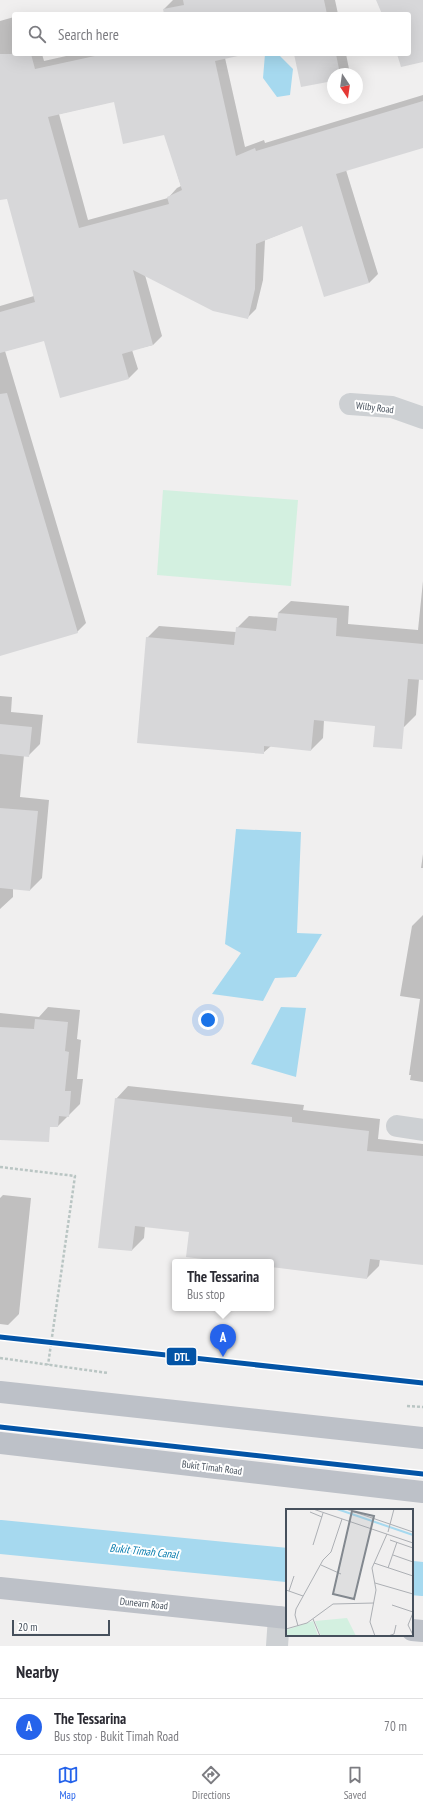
<!DOCTYPE html>
<html lang="en">
<head>
<meta charset="utf-8">
<style>
  :root { --surface:#fff; --page:#f7f7f7; --text:#2b2b33; --muted:#7c7c81; --line:#e1e1e2; --accent:#2563eb }
  body { margin:0; font-family:"PT Sans Narrow",sans-serif; background:var(--page); color:var(--text) }
  .compass { position:absolute; left:327px; top:68px; width:36px; height:36px; border-radius:50%; background:var(--surface); box-shadow:0 4px 16px #0002; rotate:167deg }
  .scale { position:absolute; left:12px; bottom:10px; width:98px; box-sizing:border-box; padding-left:4px; border:2px solid #46505c; border-top:0; font-size:11px; line-height:14px; white-space:nowrap; color:#46505c; -webkit-text-stroke:3px #fff; paint-order:stroke }
  .you { position:absolute; left:208px; top:1020px; width:14px; height:14px; margin:-10px; border:3px solid #fff; border-radius:50%; background:#1a73e8; box-shadow:0 0 0 6px #1a73e833 }
  .badge { display:grid; place-items:center; width:26px; height:26px; border-radius:50%; background:var(--accent); color:#fff; font-size:13px; font-weight:700 }
  .pin { position:absolute; translate:-50% -33px; filter:drop-shadow(0 1px 2px #0008) }
  .pin::after { content:''; position:absolute; top:21px; width:14px; height:12px; background:inherit; clip-path:polygon(0 0,100% 0,50% 100%) }
  .popup { position:absolute; left:172px; top:1259px; width:102px; height:52px; box-sizing:border-box; display:grid; place-content:center; border-radius:4px; background:var(--surface); filter:drop-shadow(0 1px 3px #0005); font-size:13px; white-space:nowrap; color:var(--muted) }
  .popup b { font-size:15px; color:var(--text) }
  .popup::after { content:''; position:absolute; left:50%; top:100%; margin-left:-8px; border:8px solid transparent; border-top-color:var(--surface) }
  .list { margin:0; padding:0; list-style:none }
  h2 { display:flex; justify-content:space-between; align-items:center; height:52px; margin:0; padding:0 16px; font-size:17px }
  h2 small { font-size:13px; font-weight:400; color:var(--muted) }
  .list li { display:grid; grid-template-columns:26px 1fr auto; gap:12px; align-items:center; box-sizing:border-box; height:56px; padding:0 16px; border-top:1px solid var(--line) }
  .list b { display:block; font-size:15px; white-space:nowrap }
  .list p { margin:0; font-size:13px; white-space:nowrap; color:var(--muted) }
  .list em { font-size:13px; font-style:normal; color:var(--muted) }
  .icon { flex:none; width:22px; height:22px; fill:none; stroke:currentColor; stroke-width:2; stroke-linecap:round; stroke-linejoin:round }
  .map { position:relative; flex:none; width:423px; height:1646px; overflow:hidden }
  .search { position:absolute; background:var(--surface); box-shadow:0 4px 16px #0002; left:12px; right:12px; top:12px; height:44px; display:flex; align-items:center; gap:10px; box-sizing:border-box; padding:0 14px; border-radius:4px; color:var(--muted); font-size:15px }
  .sheet { height:108px; background:var(--surface) }
  nav { display:flex; justify-content:space-around; align-items:center; box-sizing:border-box; height:56px; border-top:1px solid var(--line); background:var(--surface); font-size:11px; color:var(--muted) }
  nav a { display:grid; justify-items:center; gap:2px }
  nav .on { color:var(--accent) }
  .map>svg:first-child { display:block }
  .green { fill:#d3f0e0 }
  .water { fill:#a6d9ef }
  .shadow { fill:#0003; fill-rule:evenodd }
  .lines { fill:none; stroke-linecap:round; stroke-linejoin:round }
  .canal { stroke:#a6d9ef; stroke-width:34 }
  .building { fill:#d7d7d9; fill-rule:evenodd }
  .path { stroke:#b9c5c3; stroke-width:2.5; stroke-dasharray:3 2; stroke-linecap:butt }
  .minor { stroke:#cdd0d3; stroke-width:22 }
  .highway { stroke:#bdc1c8; stroke-width:22 }
  .metro-1-casing { stroke:#fff; stroke-width:8 }
  .metro-1 { stroke:#0354a6; stroke-width:5 }
  .labels { text-anchor:middle; stroke-width:4; stroke-linejoin:round; paint-order:stroke }
  .street-label { font-size:10px; fill:#46505c; stroke:#fff }
  .water-label { font-size:11px; font-style:italic; fill:#077cae; stroke:#fff }
  .inset-river { fill:none; stroke:#a6d9ef; stroke-width:2 }
  .inset-road { fill:none; stroke:#acafb4; stroke-width:1 }
  .view { fill:#82888f; fill-opacity:0.15; stroke:#82888f; stroke-width:2 }
  .inset-edge { fill:none; stroke:#46505c; stroke-width:2 }
  .line-badge { stroke:#fff; stroke-width:1.5 }
  .badge-label { font-size:11px; text-anchor:middle; font-weight:bold; fill:#fff }
</style>
</head>
<body>
<div class="map">
<svg width="423" height="1646" viewBox="0 0 423 1646">
  <rect width="100%" height="100%" fill="#f0efef"/>
  <path class="green" d="M163 490 298 500 291 586 157 575Z"/>
  <path class="water" d="M265 54H278L293 69 290 95 277 97 263 78Z
    M236 829 301 832 297 933 322 934 296 977 275 978 263 1001 212 994 241 953 225 944Z
    M281 1007 306 1008 296 1077 251 1064Z"/>
  <path class="shadow" d="M173 0H335L338 14H165L164 9Z
    M14 17V54H42L44 61 75 54H242L225 58 245 147 264 140 265 143 423 95V147L346 170 378 274 369 283 303 225 265 240 263 280 256 309 247 318 145 275 162 336 153 345 132 350 138 369 129 378 45 340 5 351 86 623 77 632 0 642V306L34 296 8 197 0 199V21ZM115 101 165 134 181 186 177 188 168 198 88 220 59 114Z
    M295 54H346L349 69 344 74H333V80Z
    M423 581V679H419L416 715 404 727 324 720 323 738 311 750 271 746 263 753 147 638 159 626 236 632 237 628 249 616 278 618V613L291 601 349 606 348 624 418 630Z
    M0 696 12 697 11 712 43 715 40 744 28 756 24 755 20 797 49 800 42 878 30 890 13 888V897L0 909Z
    M423 854V868H421Z
    M423 915V1082L410 1080 411 1075H409L420 999 400 996 412 926Z
    M48 1007 80 1010 77 1039 81 1040 77 1079H83L80 1104 58 1126 0 1118V1013L39 1017Z
    M128 1086 304 1105 303 1110 380 1119 378 1139 423 1144V1264L380 1259 379 1266 367 1278 271 1266V1262H237L190 1231 145 1226 144 1238 132 1250 116 1099Z
    M3 1195 31 1198 19 1314 8 1325 0 1324V1198Z"/>
  <g class="lines">
    <path class="canal" d="M0 1537 287 1565
      M412 1578 423 1579"/>
  </g>
  <path class="building" d="M183 0H324L327 14H164L163 9 184 5Z
    M376 0H423V62L401 67 397 54H409V14H382Z
    M0 54H31L35 69 104 54H247L215 61 236 156 255 148 256 151 423 101V148L336 174 369 283 324 297 302 226 256 244 255 289 248 319 213 311 133 270 153 345 122 354 129 379 60 398 44 341 0 353V312L35 302 7 199 0 200ZM114 102 123 144 164 135 182 190 167 197 169 204 79 228 48 117Z
    M294 54H336L340 74H333V81L301 87Z
    M7 393 78 633 0 656V394Z
    M278 613 337 618 336 636 423 644V680L408 679 402 749 373 747 375 726 314 720 311 751 264 746V754L137 743 146 637 234 645 236 627 276 631Z
    M0 724 32 727 29 757 0 754Z
    M0 808 38 811 30 891 0 888Z
    M35 1019 68 1022 65 1051 69 1052 65 1091H71L69 1117 59 1116 58 1127H50L49 1142 0 1140V1027L34 1029Z
    M115 1098 292 1117V1122L369 1131 367 1151 423 1156V1265L370 1259 367 1279 271 1267V1262H228L186 1257 189 1232 135 1226 132 1251 98 1248Z"/>
  <g class="lines">
    <path class="path" d="M0 1167 75 1176 48 1365
      M0 1358 108 1373
      M407 1406 423 1407"/>
    <path class="minor" d="M350 404 392 407 423 418
      M397 1126 423 1130
      M277 1646 279 1617"/>
    <path class="highway" d="M0 1392 423 1438
      M0 1443 423 1492
      M0 1588 287 1618
      M412 1630 423 1631"/>
    <g class="metro-1-casing">
      <path id="metro-1" d="M0 1337 423 1383
        M0 1427 423 1474"/>
    </g>
    <use href="#metro-1" class="metro-1"/>
  </g>
  <g class="labels">
    <g class="street-label">
      <text transform="translate(375 407) rotate(7)" y="4">Wilby Road</text>
      <text transform="translate(212 1467) rotate(7)" y="4">Bukit Timah Road</text>
      <text transform="translate(144 1603) rotate(6)" y="4">Dunearn Road</text>
    </g>
    <g class="water-label">
      <text transform="translate(144 1551) rotate(6)" y="4">Bukit Timah Canal</text>
    </g>
  </g>
  <g transform="translate(286 1509)">
    <rect width="127" height="127" fill="#f0efef"/>
    <path d="M61 109 70 127H35L29 112ZM27 112 32 127H0V121Z" fill="#d3f0e0"/>
    <path class="inset-river" d="M51 0 127 26"/>
    <path class="inset-road" d="M27 0 127 34M60 0 127 23M24 3 36 8M102 23 108 0M104 31 127 39M27 36 37 4M107 46 127 53M88 54 127 67M35 56 55 65M102 59 111 33M89 74 127 85M0 81 17 87M3 82 8 67M106 96 127 103M127 104 122 116 127 126M27 110 34 127M12 117 9 106 10 100 37 51 45 43 56 10M0 120 21 114 47 95 88 94M89 127 84 113 90 81 86 59 101 25M102 127 108 125 110 116"/>
    <path class="view" d="M66 2 88 7 68 90 47 85Z"/>
    <rect width="127" height="127" class="inset-edge"/>
  </g>
  <rect class="line-badge" x="166" y="1347" width="31" height="19" rx="4" fill="#0354a6"/>
  <g class="badge-label">
    <text x="182" y="1361">DTL</text>
  </g>
</svg>
<svg class="compass" viewBox="-18 -18 36 36"><path d="M0-13l5 13h-10z" fill="#e53935"/><path d="M0 13l5-13h-10z" fill="#7c7c81"/></svg>
<div class="scale">20 m</div>
<div class="you"></div>
<div class="pin badge" style="left:223px;top:1357px">A</div>
<div class="popup"><b>The Tessarina</b>Bus stop</div>
<div class="search"><svg class="icon" aria-label="search" viewBox="0 0 24 24"><circle cx="10" cy="10" r="6"/><path d="M15 15l6 6"/></svg>Search here</div>
</div>
<section class="sheet">
<h2>Nearby<small></small></h2>
<ul class="list">
<li><span class="badge">A</span><div><b>The Tessarina</b><p>Bus stop · Bukit Timah Road</p></div><em>70 m</em></li>
</ul>
</section>
<nav>
<a class="on"><svg class="icon" aria-label="map" viewBox="0 0 24 24"><path d="M3 6l6-2 6 2 6-2v14l-6 2-6-2-6 2zM9 4v14M15 6v14"/></svg>Map</a>
<a><svg class="icon" aria-label="directions" viewBox="0 0 24 24"><path d="M12 3l9 9-9 9-9-9zM9 14v-3h6M13 9l2 2-2 2"/></svg>Directions</a>
<a><svg class="icon" aria-label="saved" viewBox="0 0 24 24"><path d="M7 4h10v16l-5-4-5 4z"/></svg>Saved</a>
</nav>
</body>
</html>
